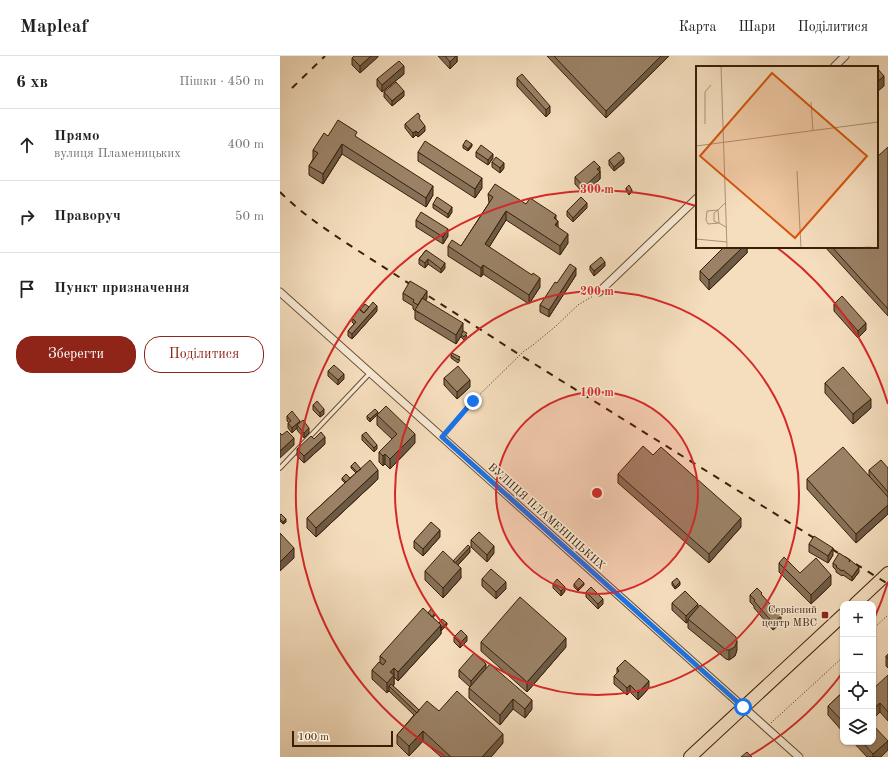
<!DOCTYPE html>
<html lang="uk">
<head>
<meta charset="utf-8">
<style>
  :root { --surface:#fff; --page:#f6f6f6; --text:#222; --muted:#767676; --line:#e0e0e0; --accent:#8f2418 }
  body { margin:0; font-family:"Old Standard TT",serif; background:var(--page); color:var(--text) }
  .controls { position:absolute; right:12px; bottom:12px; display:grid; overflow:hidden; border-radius:8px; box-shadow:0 1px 3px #0004 }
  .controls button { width:36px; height:36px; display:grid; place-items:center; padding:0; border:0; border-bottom:1px solid var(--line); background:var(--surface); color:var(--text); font:20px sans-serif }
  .scale { position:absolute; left:12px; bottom:10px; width:101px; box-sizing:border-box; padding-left:4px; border:2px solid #3a1f06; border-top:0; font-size:11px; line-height:14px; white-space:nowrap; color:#3a1f06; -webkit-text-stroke:3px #f8ead5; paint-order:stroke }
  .stop { position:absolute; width:12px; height:12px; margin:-9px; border:3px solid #1a73e8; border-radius:50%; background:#fff }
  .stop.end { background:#1a73e8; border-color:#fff; box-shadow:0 1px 4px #0008 }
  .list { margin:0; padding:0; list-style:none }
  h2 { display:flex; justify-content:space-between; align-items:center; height:52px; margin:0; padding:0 16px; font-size:17px }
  h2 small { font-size:13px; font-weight:400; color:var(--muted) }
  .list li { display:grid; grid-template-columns:26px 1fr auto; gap:12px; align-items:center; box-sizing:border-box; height:72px; padding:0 16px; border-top:1px solid var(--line) }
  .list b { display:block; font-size:15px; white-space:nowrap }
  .list p { margin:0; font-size:13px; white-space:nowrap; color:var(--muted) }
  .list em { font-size:13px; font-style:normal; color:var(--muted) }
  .actions { display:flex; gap:8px; padding:12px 16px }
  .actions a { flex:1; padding:9px 0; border:1px solid var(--accent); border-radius:16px; text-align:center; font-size:14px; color:var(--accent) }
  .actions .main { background:var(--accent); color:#fff }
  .icon { flex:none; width:22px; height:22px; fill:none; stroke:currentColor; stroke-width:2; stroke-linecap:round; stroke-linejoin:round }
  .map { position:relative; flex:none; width:608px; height:701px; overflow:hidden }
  header { display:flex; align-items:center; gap:24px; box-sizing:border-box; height:56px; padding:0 20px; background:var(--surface); border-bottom:1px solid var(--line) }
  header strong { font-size:19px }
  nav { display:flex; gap:22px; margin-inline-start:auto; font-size:14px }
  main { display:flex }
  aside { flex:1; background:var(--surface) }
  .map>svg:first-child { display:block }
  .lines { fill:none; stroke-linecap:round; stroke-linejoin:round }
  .service-casing { stroke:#694f34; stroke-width:5.5 }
  .minor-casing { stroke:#694f34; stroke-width:9 }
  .primary-casing { stroke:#3a1f06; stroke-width:14 }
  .path { stroke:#3a1f06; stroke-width:1; stroke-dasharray:1 2; stroke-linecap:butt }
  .service { stroke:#f8ead5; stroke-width:3.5 }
  .minor { stroke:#f8ead5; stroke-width:7 }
  .primary { stroke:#f5debe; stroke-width:12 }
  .rail { stroke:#3a1f06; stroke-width:2; stroke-dasharray:7 7; stroke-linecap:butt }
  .wall { fill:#857058; stroke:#3a1f06 }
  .shaded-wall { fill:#6c5b47; stroke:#3a1f06 }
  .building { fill:#9b8266; stroke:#3a1f06 }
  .route { stroke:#1a73e8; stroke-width:5 }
  .ring { fill:none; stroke:#d62828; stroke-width:2 }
  .poi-dot { fill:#8f2418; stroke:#f8ead5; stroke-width:1.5 }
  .labels { text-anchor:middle; stroke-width:3; stroke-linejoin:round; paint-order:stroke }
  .street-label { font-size:11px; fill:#3a1f06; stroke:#f8ead5 }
  .poi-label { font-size:11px; fill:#3a1f06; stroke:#f8ead5; text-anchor:end }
  .inset-road { fill:none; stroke:#aa9274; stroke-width:1 }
  .view { fill:#d7530b; fill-opacity:0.15; stroke:#d7530b; stroke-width:2 }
  .inset-edge { fill:none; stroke:#3a1f06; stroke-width:2 }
  .centre { fill:#d62828; stroke:#f8ead5; stroke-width:2 }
  .ring-label { font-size:12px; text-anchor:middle; font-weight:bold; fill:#d62828; stroke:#f8ead5; stroke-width:3; stroke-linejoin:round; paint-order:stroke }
</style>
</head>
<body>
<header>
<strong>Mapleaf</strong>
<nav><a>Карта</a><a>Шари</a><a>Поділитися</a></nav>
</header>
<main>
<aside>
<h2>6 хв<small>Пішки · 450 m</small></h2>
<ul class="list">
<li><svg class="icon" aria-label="ahead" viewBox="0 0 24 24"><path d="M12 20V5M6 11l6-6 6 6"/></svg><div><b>Прямо</b><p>вулиця Пламеницьких</p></div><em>400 m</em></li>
<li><svg class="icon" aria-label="right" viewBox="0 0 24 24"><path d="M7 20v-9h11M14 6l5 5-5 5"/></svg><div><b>Праворуч</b></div><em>50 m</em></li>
<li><svg class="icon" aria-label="arrive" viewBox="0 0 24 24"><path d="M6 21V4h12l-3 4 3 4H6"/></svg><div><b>Пункт призначення</b></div></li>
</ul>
<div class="actions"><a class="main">Зберегти</a><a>Поділитися</a></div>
</aside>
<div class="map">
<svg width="608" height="701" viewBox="0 0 608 701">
  <rect width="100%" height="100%" fill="#f5debe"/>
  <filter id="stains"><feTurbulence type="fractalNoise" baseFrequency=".005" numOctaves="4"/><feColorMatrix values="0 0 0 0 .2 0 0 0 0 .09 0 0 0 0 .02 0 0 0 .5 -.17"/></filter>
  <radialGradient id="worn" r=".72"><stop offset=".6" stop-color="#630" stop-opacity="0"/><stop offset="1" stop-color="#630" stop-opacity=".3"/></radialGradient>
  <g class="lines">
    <g class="service-casing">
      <path id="service" d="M0 412 90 317"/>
    </g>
    <g class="minor-casing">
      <path id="minor" d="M554 11 565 0
        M0 236 519 701
        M319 236 417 142"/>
    </g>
    <g class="primary-casing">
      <path id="primary" d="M575 548 608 517
        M410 701 563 559"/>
    </g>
    <path class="path" d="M167 376 193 345 243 296 253 289 276 270 298 249 313 240
      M593 573 608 559
      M491 667 563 601"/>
    <use href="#service" class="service"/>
    <use href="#minor" class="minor"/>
    <use href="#primary" class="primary"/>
    <path class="rail" d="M12 32 45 0
      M0 136C22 158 48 175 74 192L240 299 608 528"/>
  </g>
  <path class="wall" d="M98 0 80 17 72 9V2Z
    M158 0H177V6L170 13Z
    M267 0H389L326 62Z
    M124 18 102 36 97 30V23Z
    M237 22 270 57 266 61 237 30Z
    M104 36 124 40 112 50 104 41Z
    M140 64 145 75 138 81 136 79 133 82 125 72V68Z
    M48 80 77 82 153 139 146 151 62 98 43 128 29 119V110L33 103V94Z
    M183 89 192 90 188 95 183 92Z
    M608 91V260L545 191H597Z
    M138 96 202 132 195 142 138 105Z
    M196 96 213 102 208 109 196 101Z
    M329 104 344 107 334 115 329 109Z
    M212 106 224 112 220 117 212 111Z
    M320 115V123L304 138 295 128V121Z
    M346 132 352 136 349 139 346 134Z
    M208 138 246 148 276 163 278 171 288 187 280 199 226 164 209 191 260 231 249 248 203 218 201 221 168 200V190H181L209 147Z
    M153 148 172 156 168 162 153 152Z
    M307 152 293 166 287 160V155Z
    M136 164 168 180 163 188 136 171Z
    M467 191V197L429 234 420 224V215Z
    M146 194 165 212 161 217 148 208 145 212 139 208V203Z
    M310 210H325L314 220 310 214Z
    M296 219 269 261 260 256V249L277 227Z
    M123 237 147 242 145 245 187 280 184 284 181 281V280L176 288 135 263V255L133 253V250L123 244Z
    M554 248 586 274 578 282 554 255Z
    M89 251 97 255 72 283 68 280V275L74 268 72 266V262L80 254Z
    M171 299 180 304 178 307 171 302Z
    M48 315 64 323 58 329 48 320Z
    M164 322 190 331 177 343 164 329Z
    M545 327 591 352 573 368 545 337Z
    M33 349 44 358 40 361 33 354Z
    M98 358 135 387 110 413 105 408 103 410 99 406V396L112 383 97 369V359L90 366 87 363V360Z
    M7 360 20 367 29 377 24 382 17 374V372L12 377 8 372V367H9L7 365Z
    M82 379 97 393 94 396 82 384Z
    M45 388 24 407 17 400V393Z
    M71 410 81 413 98 423 36 481 27 472V462L65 427 62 424V422H70L76 417 71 412Z
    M608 412V458L576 487 527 433V423L589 420V414Z
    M338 418 461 471 429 507 338 427Z
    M0 459 6 466 3 468 0 465Z
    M160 481 143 500 134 492V485Z
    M191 484 214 497 207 506 191 491Z
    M529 488 553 499 548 507 529 496Z
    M190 496 178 509 181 522 163 542 145 524V515L173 505Z
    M570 505 579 516 572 525 563 519 562 520 556 516V514L553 511V507Z
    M499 507 520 517 551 529 531 548 499 516Z
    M202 523 226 533 216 543 202 530Z
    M392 526 400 529 395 533 392 529Z
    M273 528 285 535 281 540 273 532Z
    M294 528 304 529 298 535 294 531Z
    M306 536 323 548 318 553 306 541Z
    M470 539H482L501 567 493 574 474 552V550L470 546Z
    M392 547 418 551 457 594 455 600 449 604 446 603 408 572V566L406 567 392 554Z
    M148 557 155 559 153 562 159 567 167 569 161 575V574V578L118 625 114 621V629L113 630 139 654 159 655 223 687 211 701H161L143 685 129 700 117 688V679L134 659 109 635 107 637 92 623V614L100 607V600Z
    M174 581 187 585 180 592 174 586Z
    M201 586 286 591 247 636 201 595Z
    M608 598V612L606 610V600Z
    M206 612 252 653 245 662 233 653 220 669 189 642V632L190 631 179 621V614Z
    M337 612 369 632 358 644 350 636 347 639 334 628V620L337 618Z
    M608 619V665L600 656 593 663Z
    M563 636V676L548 659V650Z
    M608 685V694L601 701H587L573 686H593Z"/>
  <path class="shaded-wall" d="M91 0H98V1L80 17V10Z
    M176 0H177V6L170 13V6Z
    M381 0H389L326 62V55Z
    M124 10V18L102 36V29Z
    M604 20V30L597 36V26Z
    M124 35V40L112 50V45Z
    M270 50V57L266 61V54Z
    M145 70V75L138 81V77Z
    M136 75V79L133 82V77Z
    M62 88V98L43 128V118Z
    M192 88V90L188 95V93Z
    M213 98V102L208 109V104Z
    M344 102V107L334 115V111Z
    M224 107V112L220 117V112Z
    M320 111V123L304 138V131L317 113Z
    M202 122V132L195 142V133Z
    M153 130V139L146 151V142Z
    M352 134V136L349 139V136Z
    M307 147V152L293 166V162Z
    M172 151V156L168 162V158Z
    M226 155V164L205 198V188Z
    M276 159V169L278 165V174L275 179 274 162Z
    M168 173V180L163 188V181Z
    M288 178V187L280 199V190Z
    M463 191H467V197L429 234V224Z
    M148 203V208L145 212V207Z
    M325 206V210L314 220V215Z
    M165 207V212L161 217V213Z
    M203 209V218L201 221V212Z
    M296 212V219L269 261V254Z
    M260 222V231L249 248V239Z
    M147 235V242L138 257V249Z
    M97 250V255L72 283V278Z
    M183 267V277L176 288V279Z
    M586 267V274L578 282V275Z
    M64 318V323L58 329V324Z
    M190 324V331L177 343V336Z
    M591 343V352L573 368V358Z
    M44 353V358L40 361V357Z
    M98 356V358L90 366V363Z
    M20 365V370L17 369V372L12 377V372Z
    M29 372V377L24 382V377Z
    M135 378V387L110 413V403Z
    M45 381V388L24 407V400Z
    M14 382V389L0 402V395Z
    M97 389V393L94 396V392Z
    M105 398V408L103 410V400Z
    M98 414V423L36 481V472Z
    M608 449V458L576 487V478Z
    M461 462V471L429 507V498Z
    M6 463V466L3 468V466Z
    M160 474V481L143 500V493Z
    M214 490V497L207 506V499Z
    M190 491V496L173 514V509Z
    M14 492V502L0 515V506Z
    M553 492V499L548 507V500Z
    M579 511V516L572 525V521Z
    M181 512V522L163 542V532Z
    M551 519V529L531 548V539Z
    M226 526V533L216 543V536Z
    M400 526V529L395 533V531Z
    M304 527V529L298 535V533Z
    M285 531V535L281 540V535Z
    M323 543V548L318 553V548Z
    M418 548V555L408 563V566L406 567V560Z
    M501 560V567L493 574V567Z
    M167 567V569L161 575V572Z
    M161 569V578L118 625V616Z
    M187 580V585L180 592V587Z
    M286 582V591L247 636V626Z
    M457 585V594L455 600 449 604V594Z
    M206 608V616L191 632V625Z
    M114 612V629L111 632 109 630V635L107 637V627L110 616Z
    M369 625V632L358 644V637Z
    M350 629V636L347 639V632Z
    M233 643V653L220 669V659Z
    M252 644V653L245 662V653Z
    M600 647V656L593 663V653Z
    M143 675V685L129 700V690Z
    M223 678V687L211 701H202Z
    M608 685V694L601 701H593V698Z"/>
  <path class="building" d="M74 0H91L80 10 72 2Z
    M165 0H176L170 6Z
    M274 0H381L326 55Z
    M119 5 124 10 102 29 97 23Z
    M597 12 604 20 597 26Z
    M242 18 270 50 266 54 237 22Z
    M116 26 124 35 112 45 104 36Z
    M138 57 140 60 139 62 145 70 138 77 136 75 133 77 125 68Z
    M58 64 77 76 75 80 153 130 146 142 62 88 43 118 29 110 38 97 33 94 44 77 48 80Z
    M186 84 192 88 188 93 183 89Z
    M145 85 202 122 195 133 138 96Z
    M201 89 213 98 208 104 196 96Z
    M608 91V253L552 191H597V101Z
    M339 96 344 102 334 111 329 104Z
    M216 101 224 107 220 112 212 106Z
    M314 105 320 111 317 113 320 116 304 131 295 121Z
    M215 128 246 148 250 142 276 159 274 162 278 165 275 169 288 178 280 190 226 155 205 188 252 219 253 217 260 222 249 239 203 209 201 212 168 190 172 184 181 190 213 141 208 138Z
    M349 129 352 134 349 136 346 132Z
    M157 141 172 151 168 158 153 148Z
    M301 141 307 147 293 162 287 155Z
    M141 156 168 173 163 181 136 164Z
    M444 191H463L429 224 420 215Z
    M146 194 165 207 161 213 148 203 145 207 139 203Z
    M321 201 325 206 314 215 310 210Z
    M290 208 296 212 269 254 260 249 275 226 277 227Z
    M130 225 147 235 138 249 133 246 134 244 123 237Z
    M562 240 586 267 578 275 554 248Z
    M142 242 183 267 176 279 135 254Z
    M93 246 97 250 72 278 68 275 76 266 72 262 79 253 84 257Z
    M85 248 89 251 84 257 80 254Z
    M183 275 187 277 184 281 181 279Z
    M172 297 180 301 178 304 171 299Z
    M54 309 64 318 58 324 48 315Z
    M178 310 190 324 177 336 164 322Z
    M563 311 591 343 573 358 545 327Z
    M37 345 44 353 40 357 33 349Z
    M106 350 135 378 110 403 105 398 103 400 99 396 117 378 97 359Z
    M95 353 98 356 90 363 87 360Z
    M12 355 20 365 12 372 8 367 11 365 7 360Z
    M23 364 29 372 24 377 17 369Z
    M7 375 14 382 0 395V377L2 379Z
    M41 376 45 381 24 400 17 393 31 380 34 383Z
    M86 376 97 389 94 392 82 379Z
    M363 390 373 399 381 391 461 462 429 498 338 418Z
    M563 391 608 441V449L576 478 527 423Z
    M90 404 98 414 36 472 27 462Z
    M601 404 608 412V436L589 414Z
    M75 406 81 413 77 416 71 410Z
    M66 418 70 422 66 426 62 422Z
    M1 458 6 463 3 466 0 463V459Z
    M151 466 160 474 143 493 134 485Z
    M199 476 214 490 207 499 191 484Z
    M0 477 14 492 0 506Z
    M534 480 553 492 548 500 529 488Z
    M188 489 190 491 175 507 173 505Z
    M163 495 181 512 163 532 145 515Z
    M559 497 570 504 569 506 570 504 579 511 572 521 563 514 562 515 556 511 557 510 553 507Z
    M504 501 520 517 536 502 551 519 531 539 499 507Z
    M211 513 226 526 216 536 202 523Z
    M299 522 304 527 298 533 294 528Z
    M397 522 400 526 395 531 392 526Z
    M277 523 285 531 281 535 273 528Z
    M311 531 323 543 318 548 306 536Z
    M477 532 482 537 481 538 501 560 493 567 474 545 475 544 470 539Z
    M405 535 418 548 406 560 392 547Z
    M240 541 286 582 247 626 201 586Z
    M420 549 456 581 457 585 455 591 449 594H446L408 563Z
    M143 552 161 569 118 616 114 612 110 616 114 619 107 627 92 614 99 606 103 609 106 605 100 600Z
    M151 553 155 557 152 561 148 557Z
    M162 563 167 567 161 572V569L159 567Z
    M181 574 187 580 180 587 174 581Z
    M194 597 206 608 191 625 179 614Z
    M608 598V603L606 600Z
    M345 604 369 625 358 637 350 629 347 632 334 620 339 615 337 612Z
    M210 608 252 644 245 653 233 643 220 659 189 632Z
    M608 619V656L600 647 593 653V633Z
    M111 628 139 654 137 657 109 630Z
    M177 635 223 678 202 701H171L143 675 129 690 117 679 147 645 159 655Z
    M563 636V666L548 650Z
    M593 669 608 685 593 698 582 686H593Z
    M467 696 472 701H461Z"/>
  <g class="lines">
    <path class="route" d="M193 345 162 381 463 651"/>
  </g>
  <circle cx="317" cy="437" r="101" fill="#d62828" fill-opacity=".12"/>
  <g class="ring">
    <circle cx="317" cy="437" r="101"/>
    <circle cx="317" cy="437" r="202"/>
    <path d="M608 526A304 304 0 0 1 594 563M563 616A304 304 0 0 1 469 700M165 700A304 304 0 0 1 416 150M496 191A304 304 0 0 1 608 348"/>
  </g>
  <rect class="poi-dot" x="541" y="555" width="8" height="8" rx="2"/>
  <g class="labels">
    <g class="street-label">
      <text transform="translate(267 460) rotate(42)" y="4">ВУЛИЦЯ ПЛАМЕНИЦЬКИХ</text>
    </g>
    <g class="poi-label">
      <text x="537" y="557">Сервісний<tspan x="537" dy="13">центр МВС</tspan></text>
    </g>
  </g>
  <g transform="translate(416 10)">
    <rect width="182" height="182" fill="#f5debe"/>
    <path class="inset-road" d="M25 0 31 182M115 36 117 65M9 58V26L15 19M0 80 182 56M101 105 105 182M29 137 22 144 23 157 30 161M22 144 11 145 10 154 12 158 23 157M22 144 18 147V155L22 157M0 173 31 176M157 182 175 181"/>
    <path class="view" d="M76 7 171 90 99 172 4 90Z"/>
    <rect width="182" height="182" class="inset-edge"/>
  </g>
  <circle cx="317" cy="437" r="6" class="centre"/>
  <g class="ring-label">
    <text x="317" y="137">300 m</text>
    <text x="317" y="239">200 m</text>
    <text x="317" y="340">100 m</text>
  </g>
  <rect width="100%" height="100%" filter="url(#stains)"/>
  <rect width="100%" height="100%" fill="url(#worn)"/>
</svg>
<div class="controls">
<button>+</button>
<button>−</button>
<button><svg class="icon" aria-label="locate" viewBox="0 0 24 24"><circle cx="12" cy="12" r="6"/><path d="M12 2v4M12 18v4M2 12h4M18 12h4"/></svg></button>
<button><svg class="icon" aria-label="layers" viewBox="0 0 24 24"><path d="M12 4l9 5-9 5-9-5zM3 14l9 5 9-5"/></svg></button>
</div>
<div class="scale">100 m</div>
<div class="stop" style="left:463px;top:651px"></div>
<div class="stop end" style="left:193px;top:345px"></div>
</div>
</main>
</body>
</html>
